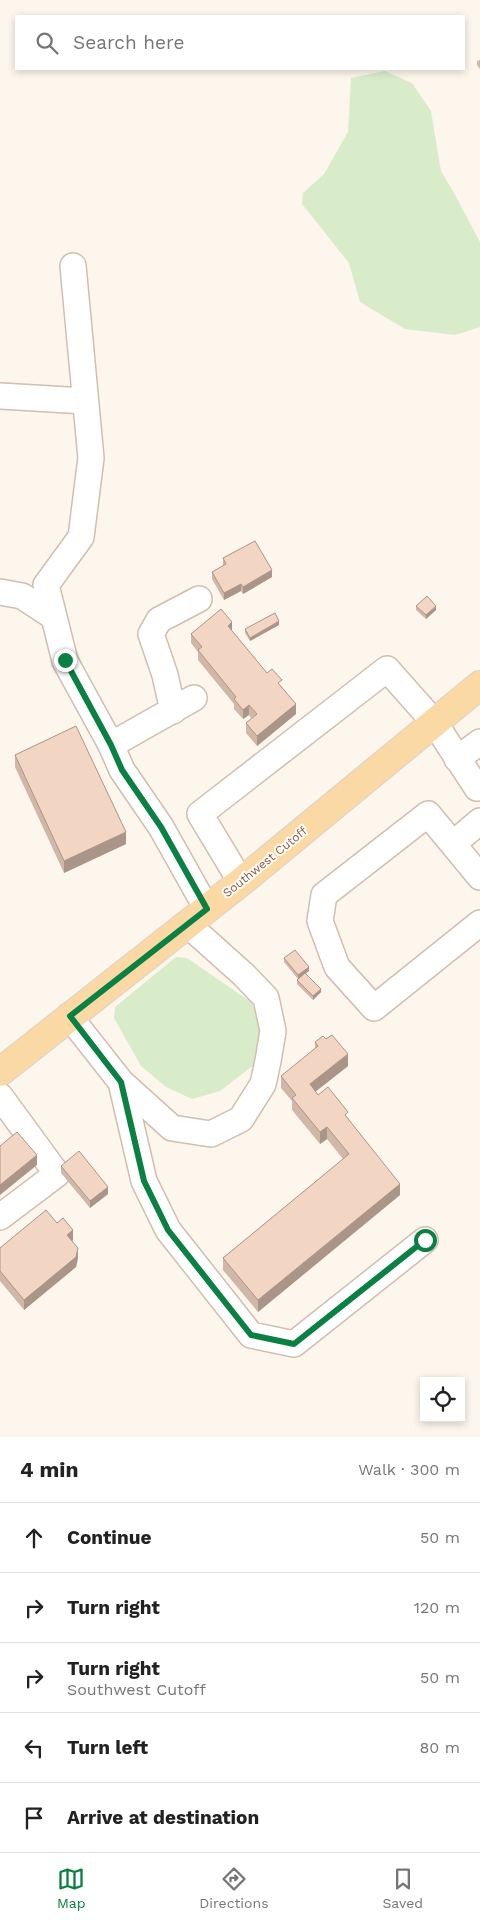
<!DOCTYPE html>
<html lang="en">
<head>
<meta charset="utf-8">
<style>
  :root { --surface:#fff; --page:#f2f2f2; --text:#222; --muted:#767676; --line:#e0e0e0; --accent:#0b8043 }
  body { margin:0; font-family:"Work Sans",sans-serif; background:var(--page); color:var(--text) }
  .controls { position:absolute; right:15px; bottom:15px; display:grid; overflow:hidden; border-radius:0px; box-shadow:0 2px 8px #0003 }
  .controls button { width:45px; height:45px; display:grid; place-items:center; padding:0; border:0; border-bottom:1px solid var(--line); background:var(--surface); color:var(--text); font:25px sans-serif }
  .stop { position:absolute; width:15px; height:15px; margin:-11px; border:4px solid #0b8043; border-radius:50%; background:#fff }
  .stop.end { background:#0b8043; border-color:#fff; box-shadow:0 1px 5px #0008 }
  .list { margin:0; padding:0; list-style:none }
  h2 { display:flex; justify-content:space-between; align-items:center; height:65px; margin:0; padding:0 20px; font-size:21px }
  h2 small { font-size:16px; font-weight:400; color:var(--muted) }
  .list li { display:grid; grid-template-columns:32px 1fr auto; gap:15px; align-items:center; box-sizing:border-box; height:70px; padding:0 20px; border-top:1px solid var(--line) }
  .list b { display:block; font-size:19px; white-space:nowrap }
  .list p { margin:0; font-size:16px; white-space:nowrap; color:var(--muted) }
  .list em { font-size:16px; font-style:normal; color:var(--muted) }
  .icon { flex:none; width:28px; height:28px; fill:none; stroke:currentColor; stroke-width:2; stroke-linecap:round; stroke-linejoin:round }
  .map { position:relative; flex:none; width:480px; height:1437px; overflow:hidden }
  .search { position:absolute; background:var(--surface); box-shadow:0 2px 8px #0003; left:15px; right:15px; top:15px; height:55px; display:flex; align-items:center; gap:12px; box-sizing:border-box; padding:0 18px; border-radius:0px; color:var(--muted); font-size:19px }
  .sheet { height:415px; background:var(--surface) }
  nav { display:flex; justify-content:space-around; align-items:center; box-sizing:border-box; height:70px; border-top:1px solid var(--line); background:var(--surface); font-size:14px; color:var(--muted) }
  nav a { display:grid; justify-items:center; gap:2px }
  nav .on { color:var(--accent) }
  .map>svg:first-child { display:block }
  .green { fill:#d8ecc9 }
  .lines { fill:none; stroke-linecap:round; stroke-linejoin:round }
  .minor-casing { stroke:#d1beb0; stroke-width:28 }
  .major-casing { stroke:#dad1cd; stroke-width:30 }
  .minor { stroke:#fff; stroke-width:25 }
  .major { stroke:#fbd9a5; stroke-width:28 }
  .wall { fill:#d1b7a8 }
  .shaded-wall { fill:#aa9588 }
  .building { fill:#f3d5c3; stroke:#aa9588 }
  .route { stroke:#0b8043; stroke-width:6 }
  .labels { text-anchor:middle; stroke-width:4; stroke-linejoin:round; paint-order:stroke }
  .street-label { font-size:12px; fill:#7a5c4d; stroke:#fffaf3 }
</style>
</head>
<body>
<div class="map">
<svg width="480" height="1437" viewBox="0 0 480 1437">
  <rect width="100%" height="100%" fill="#fdf6ec"/>
  <path class="green" d="M385 71 412 83 431 111 441 171 454 193 480 242V327L455 335 405 329 360 302 349 263 302 204 303 193 324 174 348 132 351 78Z
    M176 957 187 958 251 1002 262 1026 263 1045 254 1065 220 1091 192 1099 166 1087 141 1066 114 1018 115 1007Z"/>
  <g class="lines">
    <g class="minor-casing">
      <path id="minor" d="M73 266 91 458 81 537 46 585 65 661 111 745
        M0 396 85 401
        M0 592 22 596 54 617
        M194 698 111 745 122 770 161 827 207 909
        M173 711 165 675 151 634 159 620 199 599
        M457 759 480 742
        M453 844 480 821
        M480 877 428 814 324 895 320 921 337 967 374 1008 480 923
        M241 882 200 814 387 669 434 722 477 788
        M69 1016 121 1082 172 1128 211 1134 241 1119 263 1084 268 1061 273 1031 266 998 244 975 187 924
        M121 1082 144 1181 168 1230 251 1335 294 1344 425 1240
        M0 1096 57 1174 0 1217"/>
    </g>
    <g class="major-casing">
      <path id="major" d="M0 1072 241 882 480 685"/>
    </g>
    <use href="#minor" class="minor"/>
    <use href="#major" class="major"/>
  </g>
  <path class="wall" d="M480 60V69L477 65V61Z
    M223 558 272 577 243 594 241 591 224 600 212 579V572L223 566Z
    M416 606 436 610 426 619 416 610Z
    M279 625 250 641 245 633V629Z
    M232 631 267 673 282 687 296 714 257 746 246 733V723L252 719 249 715 243 719 234 709V704L198 660V652L191 643V634Z
    M15 755 126 844 64 873 15 767Z
    M284 958 309 971 306 973 321 992 313 1000 297 984V980L301 977 298 979 284 962Z
    M315 1042 348 1066 316 1091 318 1095 348 1118 400 1195 258 1312 223 1270V1258L343 1159 327 1139 320 1144 292 1110V1101L281 1088V1076L315 1049Z
    M61 1166 108 1194 90 1208 61 1173Z
    M57 1223 73 1240 72 1241 78 1258 76 1267 24 1310 0 1281V1248Z"/>
  <path class="shaded-wall" d="M272 570V577L243 594V587Z
    M241 584V591L224 600V593Z
    M436 606V610L426 619V615Z
    M279 621V625L250 641V638Z
    M232 622V632L228 626Z
    M296 704V714L257 746V736Z
    M249 705V715L243 719V710Z
    M126 832V844L64 873V861Z
    M309 967V971L298 979V975Z
    M321 989V992L313 1000V996Z
    M348 1054V1066L310 1096V1084Z
    M327 1127V1139L320 1144V1132Z
    M37 1155V1165L0 1195V1185Z
    M400 1184V1195L258 1312V1300Z
    M108 1187V1194L90 1208V1201Z
    M73 1230V1240L67 1245V1235Z
    M78 1248V1258L76 1267 24 1310V1300Z"/>
  <path class="building" d="M255 541 272 570 243 587 241 584 224 593 212 572 226 564 223 558Z
    M427 596 436 606 426 615 416 606Z
    M221 609 232 622 228 626 267 673 272 669 282 680 278 683 296 704 257 736 246 723 257 714 249 705 243 710 234 699 236 697 198 650 202 647 191 634Z
    M275 613 279 621 250 638 245 629Z
    M76 726 126 832 64 861 15 755Z
    M295 950 309 967 298 975 284 958Z
    M305 973 321 989 313 996 297 980Z
    M332 1035 348 1054 310 1084 318 1095 328 1087 348 1112 345 1115 400 1184 258 1300 223 1258 349 1154 327 1127 320 1132 292 1098 296 1095 281 1076 318 1046 315 1042 323 1036 326 1039Z
    M17 1132 37 1155 0 1185V1146Z
    M79 1151 108 1187 90 1201 61 1166Z
    M46 1210 57 1223 63 1218 73 1230 67 1235 78 1248 76 1257 24 1300 0 1271V1248Z"/>
  <g class="lines">
    <path class="route" d="M65 660 111 745 122 770 161 827 207 909 70 1016 121 1082 144 1181 168 1230 251 1335 294 1344 425 1240"/>
  </g>
  <g class="labels">
    <g class="street-label">
      <text transform="translate(265 862) rotate(-39)" y="4">Southwest Cutoff</text>
    </g>
  </g>
</svg>
<div class="controls">
<button><svg class="icon" aria-label="locate" viewBox="0 0 24 24"><circle cx="12" cy="12" r="6"/><path d="M12 2v4M12 18v4M2 12h4M18 12h4"/></svg></button>
</div>
<div class="stop" style="left:425px;top:1240px"></div>
<div class="stop end" style="left:65px;top:660px"></div>
<div class="search"><svg class="icon" aria-label="search" viewBox="0 0 24 24"><circle cx="10" cy="10" r="6"/><path d="M15 15l6 6"/></svg>Search here</div>
</div>
<section class="sheet">
<h2>4 min<small>Walk · 300 m</small></h2>
<ul class="list">
<li><svg class="icon" aria-label="ahead" viewBox="0 0 24 24"><path d="M12 20V5M6 11l6-6 6 6"/></svg><div><b>Continue</b></div><em>50 m</em></li>
<li><svg class="icon" aria-label="right" viewBox="0 0 24 24"><path d="M7 20v-9h11M14 6l5 5-5 5"/></svg><div><b>Turn right</b></div><em>120 m</em></li>
<li><svg class="icon" aria-label="right" viewBox="0 0 24 24"><path d="M7 20v-9h11M14 6l5 5-5 5"/></svg><div><b>Turn right</b><p>Southwest Cutoff</p></div><em>50 m</em></li>
<li><svg class="icon" aria-label="left" viewBox="0 0 24 24"><path d="M17 20v-9H6M10 6l-5 5 5 5"/></svg><div><b>Turn left</b></div><em>80 m</em></li>
<li><svg class="icon" aria-label="arrive" viewBox="0 0 24 24"><path d="M6 21V4h12l-3 4 3 4H6"/></svg><div><b>Arrive at destination</b></div></li>
</ul>
</section>
<nav>
<a class="on"><svg class="icon" aria-label="map" viewBox="0 0 24 24"><path d="M3 6l6-2 6 2 6-2v14l-6 2-6-2-6 2zM9 4v14M15 6v14"/></svg>Map</a>
<a><svg class="icon" aria-label="directions" viewBox="0 0 24 24"><path d="M12 3l9 9-9 9-9-9zM9 14v-3h6M13 9l2 2-2 2"/></svg>Directions</a>
<a><svg class="icon" aria-label="saved" viewBox="0 0 24 24"><path d="M7 4h10v16l-5-4-5 4z"/></svg>Saved</a>
</nav>
</body>
</html>
